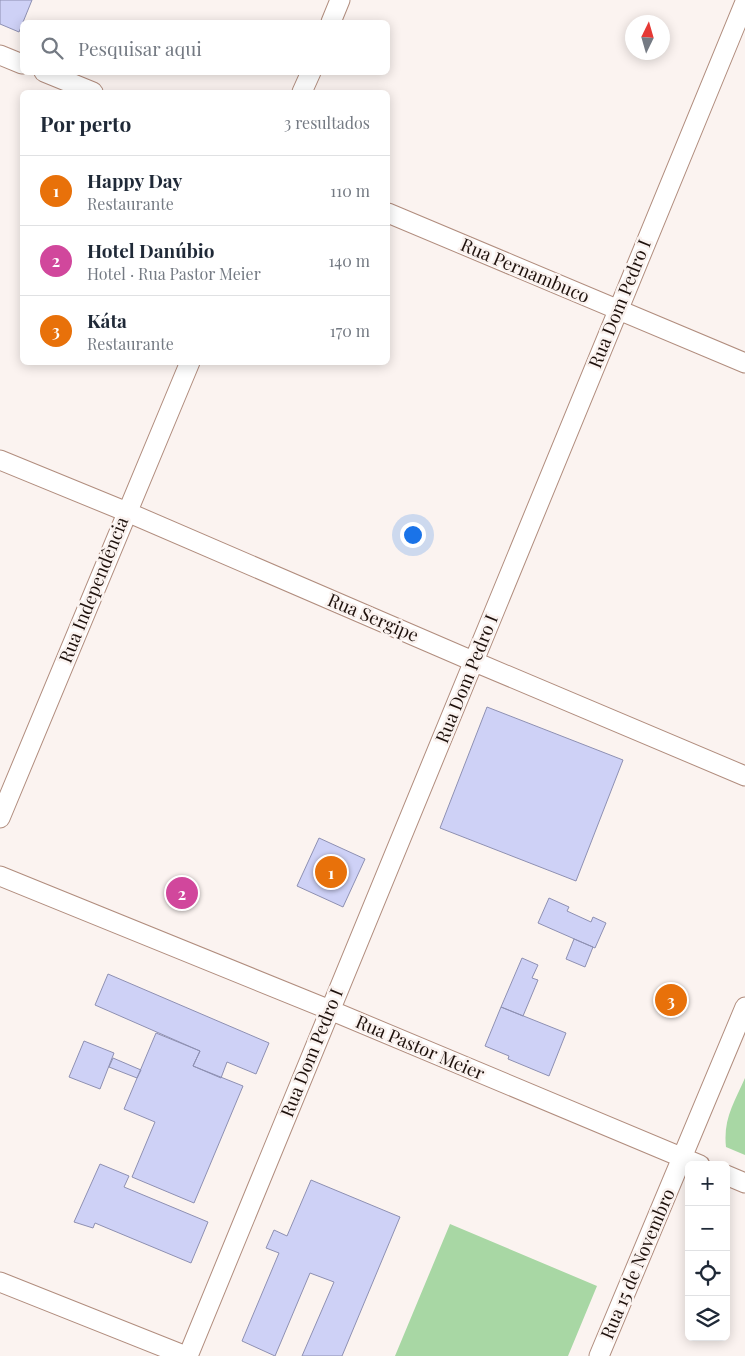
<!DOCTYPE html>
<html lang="pt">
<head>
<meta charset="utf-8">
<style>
  :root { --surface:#fff; --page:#f2f2f3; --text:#1f2937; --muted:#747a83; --line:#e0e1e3; --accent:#7c3aed }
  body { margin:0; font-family:"Playfair Display",serif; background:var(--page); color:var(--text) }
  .controls { position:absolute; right:15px; bottom:15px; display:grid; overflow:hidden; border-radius:8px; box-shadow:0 2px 12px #0003 }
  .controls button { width:45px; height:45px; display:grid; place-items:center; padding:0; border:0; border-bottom:1px solid var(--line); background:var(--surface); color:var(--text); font:25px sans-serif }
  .compass { position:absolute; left:625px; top:15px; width:45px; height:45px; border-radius:50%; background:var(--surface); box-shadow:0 2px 12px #0003; rotate:5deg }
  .you { position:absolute; left:412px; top:534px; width:18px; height:18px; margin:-12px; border:4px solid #fff; border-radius:50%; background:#1a73e8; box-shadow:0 0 0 8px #1a73e833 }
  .badge { display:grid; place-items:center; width:32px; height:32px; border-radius:50%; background:var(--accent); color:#fff; font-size:16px; font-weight:700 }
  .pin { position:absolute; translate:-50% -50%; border:2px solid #fff; box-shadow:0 1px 5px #0006 }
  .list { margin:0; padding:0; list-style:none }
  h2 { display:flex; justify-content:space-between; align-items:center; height:65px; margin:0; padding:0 20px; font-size:21px }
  h2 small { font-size:16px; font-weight:400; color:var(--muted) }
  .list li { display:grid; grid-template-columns:32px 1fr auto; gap:15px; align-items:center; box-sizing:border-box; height:70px; padding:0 20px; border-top:1px solid var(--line) }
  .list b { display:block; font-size:19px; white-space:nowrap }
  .list p { margin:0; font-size:16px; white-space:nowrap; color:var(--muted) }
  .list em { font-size:16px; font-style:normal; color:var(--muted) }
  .icon { flex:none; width:28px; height:28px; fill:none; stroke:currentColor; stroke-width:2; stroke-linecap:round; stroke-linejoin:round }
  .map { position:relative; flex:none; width:745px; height:1356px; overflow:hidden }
  .search { position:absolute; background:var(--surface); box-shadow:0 2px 12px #0003; left:20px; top:20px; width:370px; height:55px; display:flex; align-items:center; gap:12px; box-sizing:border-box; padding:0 18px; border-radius:8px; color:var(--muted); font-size:19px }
  .panel { position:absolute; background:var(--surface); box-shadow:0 2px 12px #0003; left:20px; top:90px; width:370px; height:275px; border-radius:8px }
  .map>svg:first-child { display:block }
  .green { fill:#a8d7a4 }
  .building { fill:#ced1f6; stroke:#8e90b2 }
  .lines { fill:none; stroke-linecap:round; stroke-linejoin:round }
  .minor-casing { stroke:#b18d7e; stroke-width:21 }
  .minor { stroke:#fff; stroke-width:19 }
  .labels { text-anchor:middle; stroke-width:5; stroke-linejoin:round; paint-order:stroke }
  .street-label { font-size:18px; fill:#1e110c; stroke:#fbf3f0 }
</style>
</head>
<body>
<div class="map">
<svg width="745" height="1356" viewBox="0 0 745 1356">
  <rect width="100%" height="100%" fill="#fbf3f0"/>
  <path class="green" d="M745 1078V1155L726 1147C723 1119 734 1103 745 1078Z
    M450 1224 597 1286 568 1356H395Z"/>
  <path class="building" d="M0 0H32L19 32 0 24Z
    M487 707 623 760 576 881 440 828Z
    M319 838 365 859 343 907 297 886Z
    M549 898 569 907 567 911 591 922 593 917 606 923 595 948 538 923Z
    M574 939 593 947 585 967 566 959Z
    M522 958 538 965 532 978 538 980 523 1016 501 1007Z
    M108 974 269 1043 256 1074 227 1062 221 1078 193 1066 200 1051 95 1005Z
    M501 1007 566 1033 549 1076 508 1059 509 1056 485 1046Z
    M156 1033 200 1051 193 1066 243 1086 194 1203 132 1177 155 1122 124 1109Z
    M84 1041 114 1053 100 1089 69 1077Z
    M113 1058 141 1070 137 1078 109 1067Z
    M100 1164 129 1176 124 1187 208 1222 191 1263 95 1223 93 1228 74 1222Z
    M311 1180 400 1217 342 1356H302L334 1282 310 1273 275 1356 242 1341 279 1253 266 1248 274 1230 287 1236Z"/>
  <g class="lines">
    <g class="minor-casing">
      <path id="minor" d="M331 22 340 0
        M0 55 22 64
        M44 72 93 92
        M302 92 311 72
        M388 213 745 363
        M0 460 127 512 475 662 745 776
        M0 818 190 362
        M0 876 330 1010 700 1165
        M726 1175 745 1183
        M0 1282 186 1356
        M188 1356 745 2
        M599 1356 745 1007"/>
    </g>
    <use href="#minor" class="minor"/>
  </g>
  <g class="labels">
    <g class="street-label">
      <text transform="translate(525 271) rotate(23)" y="6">Rua Pernambuco</text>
      <text transform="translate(620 304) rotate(-68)" y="6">Rua Dom Pedro I</text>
      <text transform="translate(94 590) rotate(-68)" y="6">Rua Independência</text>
      <text transform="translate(373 618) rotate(23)" y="6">Rua Sergipe</text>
      <text transform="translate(467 679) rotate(-68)" y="6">Rua Dom Pedro I</text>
      <text transform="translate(420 1048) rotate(23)" y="6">Rua Pastor Meier</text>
      <text transform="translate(312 1053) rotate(-68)" y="6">Rua Dom Pedro I</text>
      <text transform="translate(638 1264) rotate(-67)" y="6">Rua 15 de Novembro</text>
    </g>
  </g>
</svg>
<div class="controls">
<button>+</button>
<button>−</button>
<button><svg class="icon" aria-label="locate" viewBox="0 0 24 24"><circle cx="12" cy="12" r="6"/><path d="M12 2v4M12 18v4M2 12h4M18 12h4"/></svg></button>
<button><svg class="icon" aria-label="layers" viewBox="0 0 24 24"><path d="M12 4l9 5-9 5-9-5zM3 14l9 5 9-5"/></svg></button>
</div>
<svg class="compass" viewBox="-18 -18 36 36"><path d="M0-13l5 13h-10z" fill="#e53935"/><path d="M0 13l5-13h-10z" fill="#747a83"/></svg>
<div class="you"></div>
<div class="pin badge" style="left:331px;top:872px;background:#e8710a">1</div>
<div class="pin badge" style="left:182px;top:893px;background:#d1479c">2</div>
<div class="pin badge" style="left:671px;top:1000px;background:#e8710a">3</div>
<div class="search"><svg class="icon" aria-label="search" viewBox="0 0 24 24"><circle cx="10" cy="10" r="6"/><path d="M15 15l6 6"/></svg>Pesquisar aqui</div>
<section class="panel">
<h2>Por perto<small>3 resultados</small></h2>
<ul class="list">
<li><span class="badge" style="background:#e8710a">1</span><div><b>Happy Day</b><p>Restaurante</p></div><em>110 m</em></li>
<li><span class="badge" style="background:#d1479c">2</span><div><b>Hotel Danúbio</b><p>Hotel · Rua Pastor Meier</p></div><em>140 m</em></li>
<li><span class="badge" style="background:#e8710a">3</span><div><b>Káta</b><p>Restaurante</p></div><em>170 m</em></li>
</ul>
</section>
</div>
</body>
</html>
